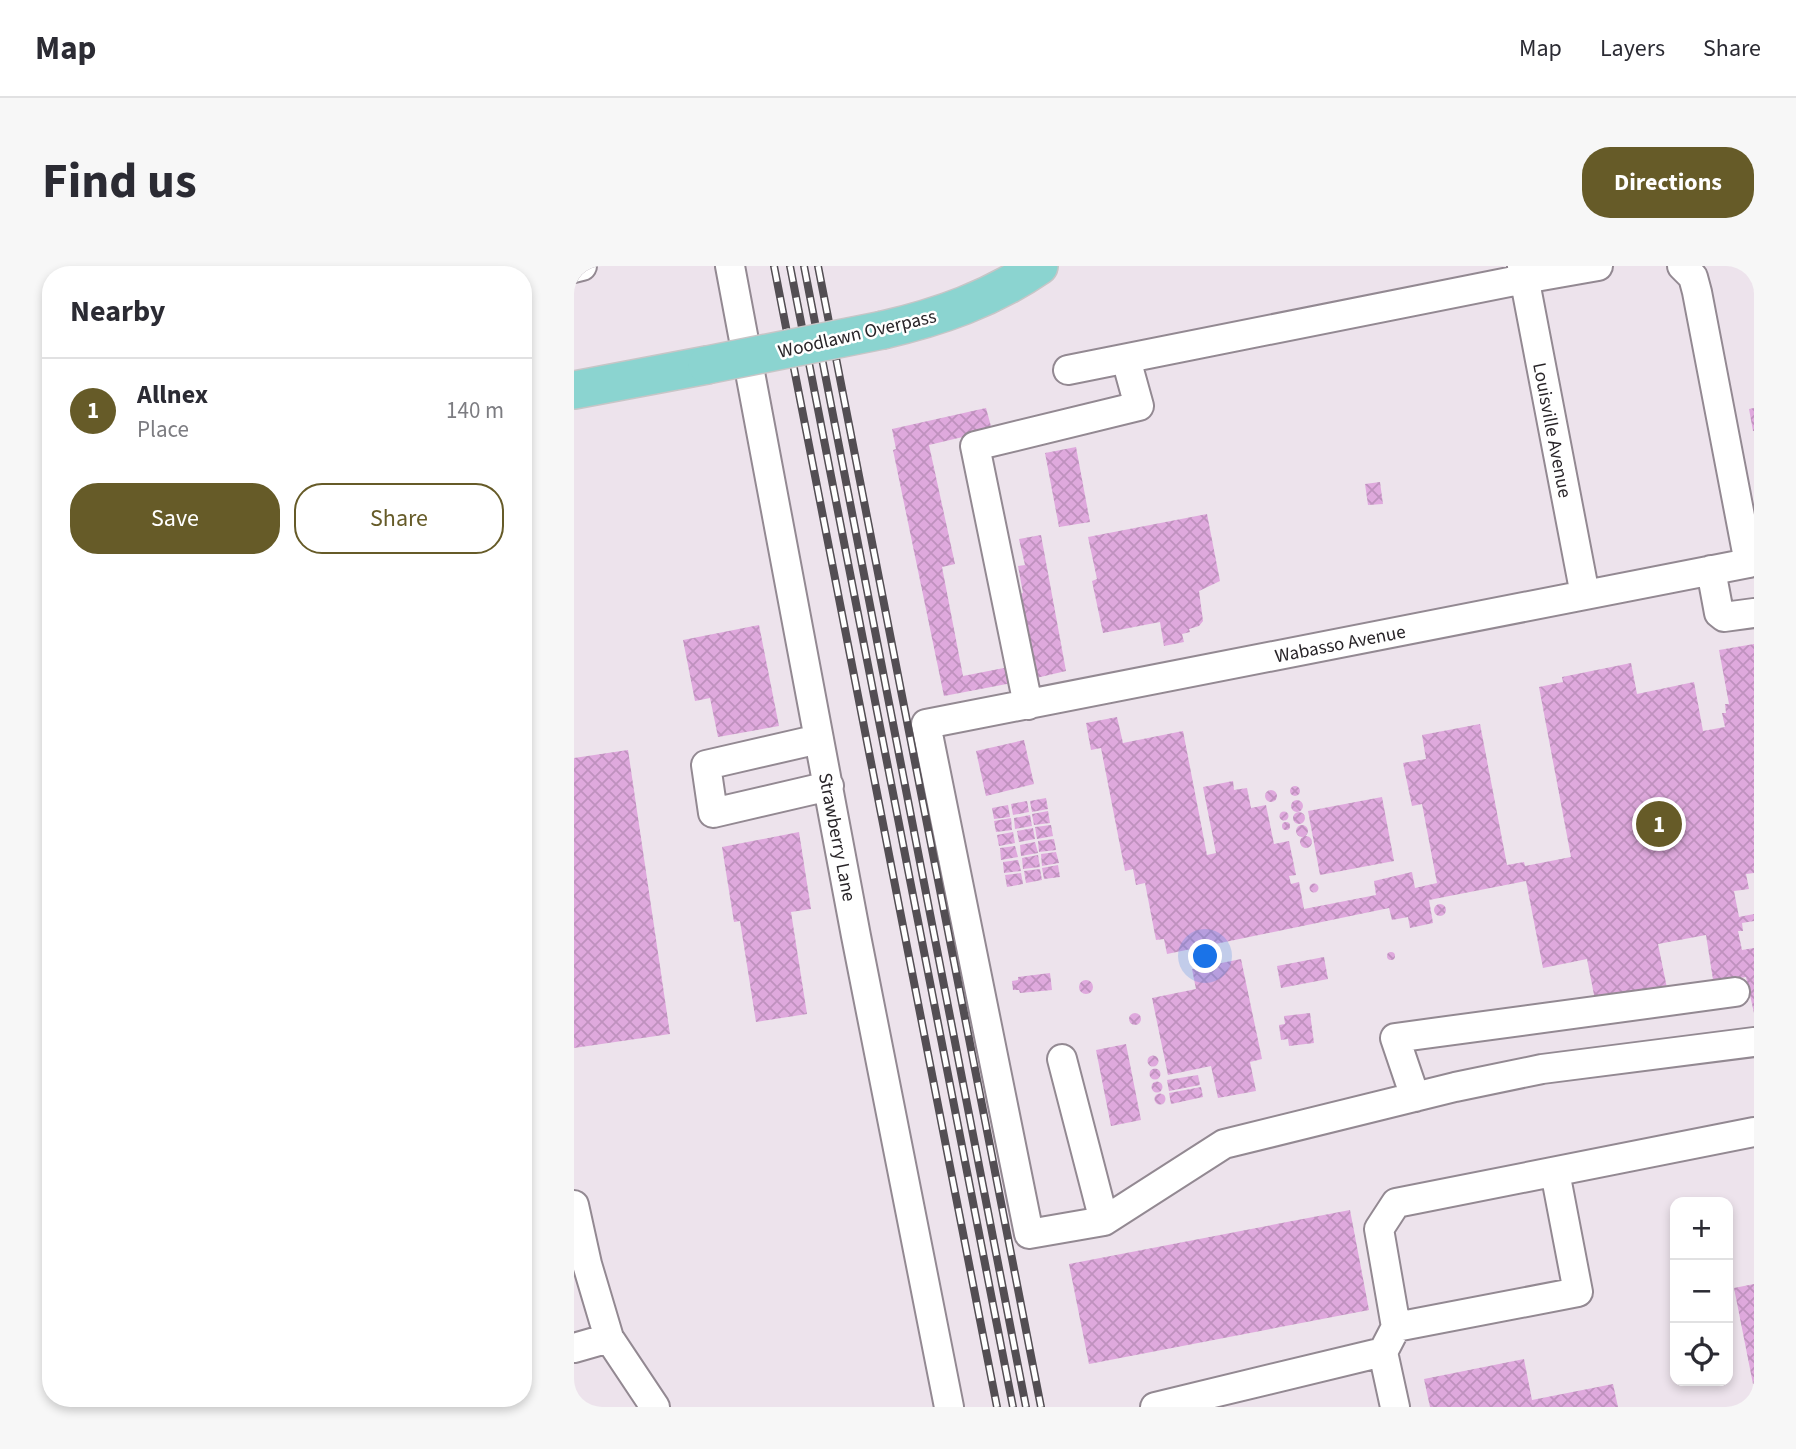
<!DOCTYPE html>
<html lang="en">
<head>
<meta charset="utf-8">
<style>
  :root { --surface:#fff; --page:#f7f7f7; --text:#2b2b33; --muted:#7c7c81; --line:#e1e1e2; --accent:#665b28 }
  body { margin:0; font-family:"Source Sans 3",sans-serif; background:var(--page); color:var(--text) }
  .controls { position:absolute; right:21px; bottom:21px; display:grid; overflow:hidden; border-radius:14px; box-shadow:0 4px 10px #0003 }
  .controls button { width:63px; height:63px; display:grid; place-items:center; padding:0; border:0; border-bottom:2px solid var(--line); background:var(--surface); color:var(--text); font:35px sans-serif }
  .you { position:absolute; left:632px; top:691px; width:24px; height:24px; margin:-18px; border:5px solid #fff; border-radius:50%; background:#1a73e8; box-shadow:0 0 0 10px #1a73e833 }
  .badge { display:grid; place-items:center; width:46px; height:46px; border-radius:50%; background:var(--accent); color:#fff; font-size:23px; font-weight:700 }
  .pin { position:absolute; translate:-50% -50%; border:4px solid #fff; box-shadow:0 2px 7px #0006 }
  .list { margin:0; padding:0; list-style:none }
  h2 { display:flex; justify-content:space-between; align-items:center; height:91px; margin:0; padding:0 28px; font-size:30px }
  h2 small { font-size:23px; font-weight:400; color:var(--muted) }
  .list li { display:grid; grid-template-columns:46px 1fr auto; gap:21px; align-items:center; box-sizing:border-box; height:105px; padding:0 28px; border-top:2px solid var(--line) }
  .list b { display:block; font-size:26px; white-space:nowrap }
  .list p { margin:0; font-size:23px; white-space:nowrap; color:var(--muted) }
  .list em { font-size:23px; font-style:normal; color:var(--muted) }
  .actions { display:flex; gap:14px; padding:21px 28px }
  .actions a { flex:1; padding:16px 0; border:2px solid var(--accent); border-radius:28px; text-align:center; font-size:24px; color:var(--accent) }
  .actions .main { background:var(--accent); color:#fff }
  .icon { flex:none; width:38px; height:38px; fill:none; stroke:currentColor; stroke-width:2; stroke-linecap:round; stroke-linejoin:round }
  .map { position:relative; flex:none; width:1180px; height:1141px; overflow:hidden; border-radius:28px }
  header { display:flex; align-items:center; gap:42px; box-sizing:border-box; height:98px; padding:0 35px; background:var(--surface); border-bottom:2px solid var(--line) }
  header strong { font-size:33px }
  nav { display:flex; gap:38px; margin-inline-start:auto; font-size:24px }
  .intro { display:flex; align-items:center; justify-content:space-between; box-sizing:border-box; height:168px; padding:0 42px }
  h1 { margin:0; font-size:49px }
  .button { padding:18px 32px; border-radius:28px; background:var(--accent); color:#fff; font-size:24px; font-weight:700 }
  main { display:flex; gap:42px; padding:0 42px }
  aside { flex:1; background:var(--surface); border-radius:28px; box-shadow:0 4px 10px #0003 }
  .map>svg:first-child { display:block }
  .building { fill:url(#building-cross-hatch) }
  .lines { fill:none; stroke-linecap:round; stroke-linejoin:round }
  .minor-casing { stroke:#938992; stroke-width:32 }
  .major-casing { stroke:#c7c6c7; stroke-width:40 }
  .minor { stroke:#fff; stroke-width:28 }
  .major { stroke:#8bd4d0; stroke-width:37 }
  .rail-casing { stroke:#534e53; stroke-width:8 }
  .rail { stroke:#fff; stroke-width:5; stroke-dasharray:16; stroke-linecap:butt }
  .major-bridge-casing { stroke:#c7c6c7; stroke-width:40; stroke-linecap:butt }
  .major-bridge { stroke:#8bd4d0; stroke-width:37 }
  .labels { text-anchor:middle; stroke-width:5; stroke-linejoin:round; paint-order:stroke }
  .street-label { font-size:19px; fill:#282428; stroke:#fff }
</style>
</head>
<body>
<header>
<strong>Map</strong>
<nav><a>Map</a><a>Layers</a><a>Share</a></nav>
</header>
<div class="intro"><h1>Find us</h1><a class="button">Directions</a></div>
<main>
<aside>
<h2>Nearby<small></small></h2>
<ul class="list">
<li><span class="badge">1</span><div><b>Allnex</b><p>Place</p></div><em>140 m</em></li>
</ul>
<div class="actions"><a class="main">Save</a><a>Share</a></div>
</aside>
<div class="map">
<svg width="1180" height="1141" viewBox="0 0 1180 1141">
  <defs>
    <pattern id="building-cross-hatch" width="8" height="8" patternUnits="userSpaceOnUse" patternTransform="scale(1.75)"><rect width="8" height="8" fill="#dfa9dd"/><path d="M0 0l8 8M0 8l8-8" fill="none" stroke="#bf91be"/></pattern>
  </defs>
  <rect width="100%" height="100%" fill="#ede3ec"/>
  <path class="building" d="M412 142 418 164 355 179 381 298 368 301 389 410 435 401 438 417 370 430 319 184 322 183 318 163Z
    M1180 142V165H1179L1175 143Z
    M502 181 516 256 485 261 471 187Z
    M806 216 809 238 794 239 791 218Z
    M633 248 646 315 625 325 629 355 625 360 615 363 616 366 608 368 610 376 590 380 586 356 529 367 518 315 523 313 514 271Z
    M467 269 492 405 462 412 446 328 449 327 444 300 451 299 445 273Z
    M185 359 205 460 144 471 136 432 121 435 109 374Z
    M1180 378V607L1172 608 1175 623 1160 625 1165 651 1180 648V655L1168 657 1169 665H1164L1168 684 1180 682V747L1172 711 1166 712 1167 715 1140 720 1132 669 1084 678 1093 722 1021 734 1013 693 969 702 952 615 855 634 859 657 836 662 834 651 818 654 815 642 593 688 590 673 582 674 571 617 562 619 559 603 551 605 527 482 517 484 512 457 543 451 549 477 609 465 633 589 642 587 629 521 659 515 660 524 673 522 677 542 692 539 700 578 715 575 722 609 715 610 717 618 725 616 730 643 802 629 800 615 838 606 841 622 863 617 848 538 838 540 829 497 852 493 848 469 906 458 933 599 950 596 951 600 997 591 965 421 989 416 988 411 1057 397 1063 428 1120 416 1129 465 1151 461 1148 447H1152L1151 438H1155L1145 384Z
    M450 474 460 518 412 530 402 485Z
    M54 484 96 768 0 782V492Z
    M716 525a5 5 0 1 1 10 0a5 5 0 1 1-10 0Z
    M691 530a6 6 0 1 1 12 0a6 6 0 1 1-12 0Z
    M808 531 820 595 746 609 734 545Z
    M472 532 474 543 458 546 456 535Z
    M717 540a6 6 0 1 1 12 0a6 6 0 1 1-12 0Z
    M453 535 455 546 439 549 437 538Z
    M434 539 436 551 420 553 418 542Z
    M474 545 476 557 460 559 458 548Z
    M705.5 550a4.5 4.5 0 1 1 9 0a4.5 4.5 0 1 1-9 0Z
    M719 552a6 6 0 1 1 12 0a6 6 0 1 1-12 0Z
    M456 549 458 560 441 563 440 552Z
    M437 552 438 564 422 566 420 555Z
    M708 560a4 4 0 1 1 8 0a4 4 0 1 1-8 0Z
    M477 559 479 570 463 573 461 561Z
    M722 565a6 6 0 1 1 12 0a6 6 0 1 1-12 0Z
    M459 562 461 573 445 576 443 565Z
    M225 566 237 643 217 646 233 748 182 756 166 655 160 656 148 581Z
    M439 566 441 577 425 580 423 569Z
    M726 576a6 6 0 1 1 12 0a6 6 0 1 1-12 0Z
    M480 573 482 584 465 586 464 575Z
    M461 576 464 587 447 590 446 579Z
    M441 580 444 591 427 594 426 582Z
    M482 586 485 597 468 600 467 588Z
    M464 589 466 601 449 603 448 592Z
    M444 594 447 605 430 607 429 596Z
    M484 599 486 611 470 613 468 602Z
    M466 603 468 614 452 617 450 605Z
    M447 607 449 618 433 621 431 609Z
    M735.5 622a4.5 4.5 0 1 1 9 0a4.5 4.5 0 1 1-9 0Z
    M860 644a6 6 0 1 1 12 0a6 6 0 1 1-12 0Z
    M813 690a4 4 0 1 1 8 0a4 4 0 1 1-8 0Z
    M750 691 754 713 707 722 703 700Z
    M667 693 688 793 676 796 682 825 644 832 637 800 594 809 578 732 622 723 618 703Z
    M476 707 478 724 446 727 445 724H439L438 715 444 714V711Z
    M505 721a7 7 0 1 1 14 0a7 7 0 1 1-14 0Z
    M555 753a6 6 0 1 1 12 0a6 6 0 1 1-12 0Z
    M736 747 740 777 715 780 714 773 707 774 705 759 711 758 710 750Z
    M552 778 567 854 537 860 522 784Z
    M573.5 795a5.5 5.5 0 1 1 11 0a5.5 5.5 0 1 1-11 0Z
    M575.5 808a5.5 5.5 0 1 1 11 0a5.5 5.5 0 1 1-11 0Z
    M624 809 626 819 595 825 593 814Z
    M577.5 821a5.5 5.5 0 1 1 11 0a5.5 5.5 0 1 1-11 0Z
    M627 821 629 831 597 838 595 827Z
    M580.5 833a5.5 5.5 0 1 1 11 0a5.5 5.5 0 1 1-11 0Z
    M776 944 795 1044 515 1098 495 998Z
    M1180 1018V1118H1179L1160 1022Z
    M950 1093 958 1134 1039 1118 1044 1141H856L850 1113Z"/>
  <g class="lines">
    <g class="minor-casing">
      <path id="minor" d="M156 0 282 670 375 1141
        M948 0 1011 329
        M1108 0 1119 11 1123 26 1175 297
        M0 2 8 0
        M494 104 950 13 1024 0
        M1137 304 1145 347 1150 351 1180 347
        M454 439 401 180 565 140 552 93
        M245 473 132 499 139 547 255 520
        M488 793 530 955 650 878 881 821 968 803 1180 776
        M841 831 821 772 1161 726
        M0 939 13 998 35 1072 0 1082
        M530 955 455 968 352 458 1180 296
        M822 1061 805 963 822 937 1180 866
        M35 1072 81 1141
        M809 1086 821 1141
        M581 1141 809 1086 822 1061 1004 1026 981 906"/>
    </g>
    <g class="major-casing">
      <path id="major" d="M309 64C365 51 417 33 465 0
        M0 124 133 99"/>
    </g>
    <use href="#minor" class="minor"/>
    <use href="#major" class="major"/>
    <g class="rail-casing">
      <path id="rail" d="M200 0 423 1141
        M216 0 439 1141
        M230 0 452 1141
        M244 0 467 1141"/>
    </g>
    <use href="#rail" class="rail"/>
    <g class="major-bridge-casing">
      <path id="major-bridge" d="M133 99 309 64"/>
    </g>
    <use href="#major-bridge" class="major-bridge"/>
  </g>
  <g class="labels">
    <g class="street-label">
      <text transform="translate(283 67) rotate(-13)" y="7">Woodlawn Overpass</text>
      <text transform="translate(979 164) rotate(79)" y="7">Louisville Avenue</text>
      <text transform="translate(766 377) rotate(-11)" y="7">Wabasso Avenue</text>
      <text transform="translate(264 571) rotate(79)" y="7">Strawberry Lane</text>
    </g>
  </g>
</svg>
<div class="controls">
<button>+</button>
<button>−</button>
<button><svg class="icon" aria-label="locate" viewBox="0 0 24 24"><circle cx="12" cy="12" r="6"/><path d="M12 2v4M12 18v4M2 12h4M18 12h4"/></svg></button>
</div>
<div class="you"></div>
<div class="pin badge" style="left:1085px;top:558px">1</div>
</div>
</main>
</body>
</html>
